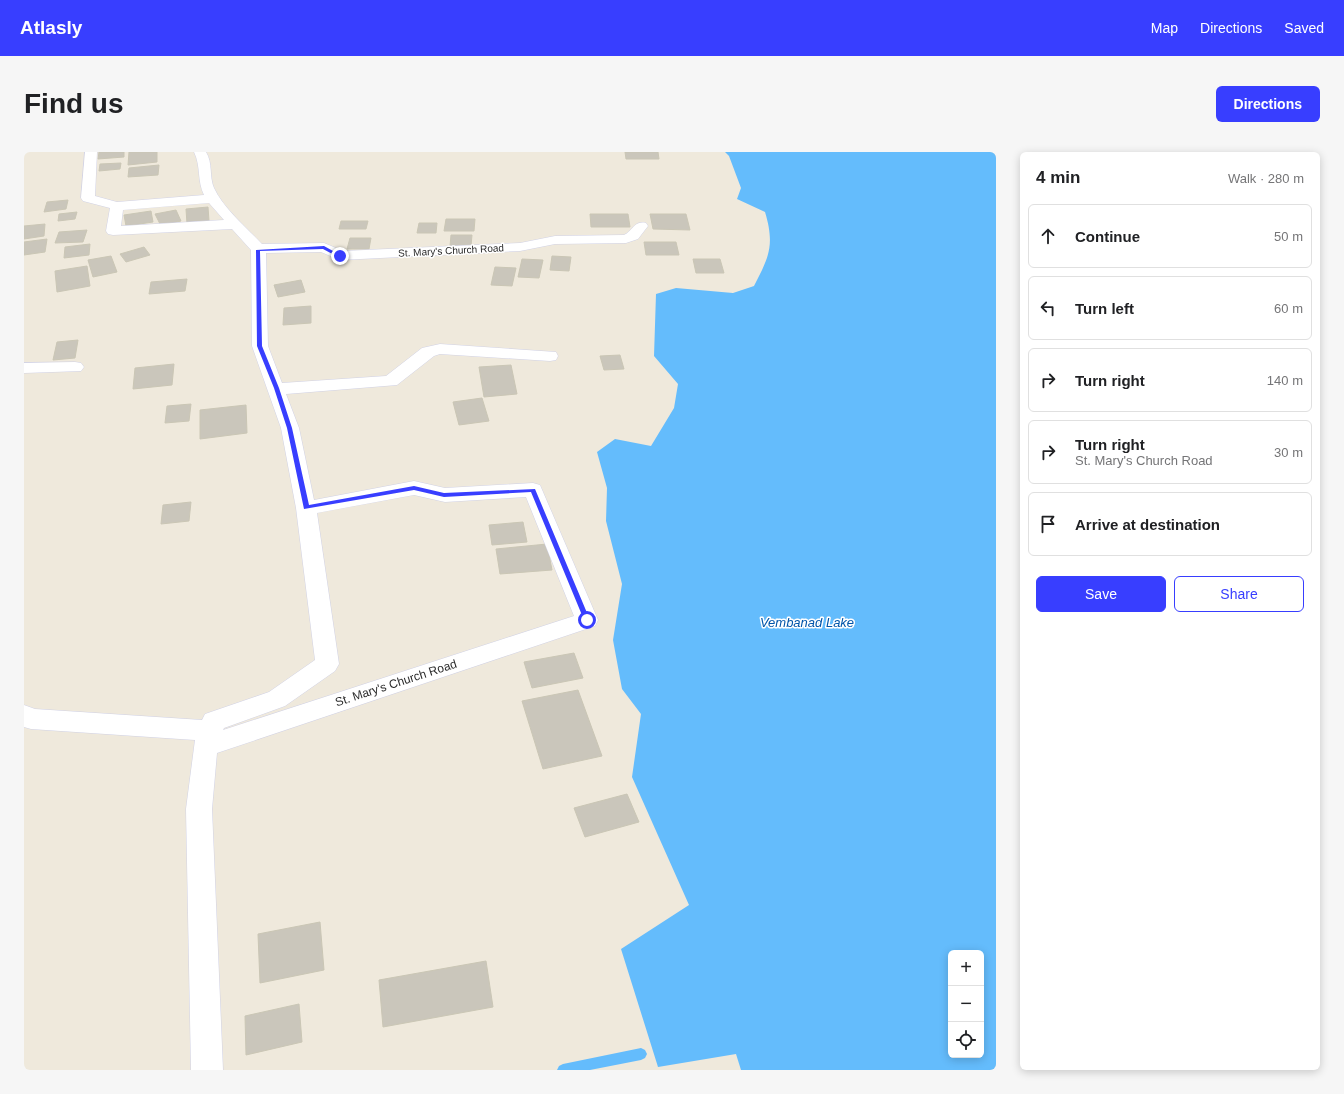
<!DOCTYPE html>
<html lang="en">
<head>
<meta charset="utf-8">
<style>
  :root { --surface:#fff; --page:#f6f6f6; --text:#202124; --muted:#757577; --line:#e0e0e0; --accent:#383eff }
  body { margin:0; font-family:Helvetica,sans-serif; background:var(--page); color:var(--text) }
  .controls { position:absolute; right:12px; bottom:12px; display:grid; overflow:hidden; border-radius:6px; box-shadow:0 2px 10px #0003 }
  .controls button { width:36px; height:36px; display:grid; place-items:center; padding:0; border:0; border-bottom:1px solid var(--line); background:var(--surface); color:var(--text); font:20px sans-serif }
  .stop { position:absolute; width:12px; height:12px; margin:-9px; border:3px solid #383eff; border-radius:50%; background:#fff }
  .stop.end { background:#383eff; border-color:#fff; box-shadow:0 1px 4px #0008 }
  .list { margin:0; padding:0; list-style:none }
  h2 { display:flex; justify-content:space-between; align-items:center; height:52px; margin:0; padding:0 16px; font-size:17px }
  h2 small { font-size:13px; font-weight:400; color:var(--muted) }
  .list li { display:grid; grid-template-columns:26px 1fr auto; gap:12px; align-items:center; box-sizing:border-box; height:64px; margin:0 8px 8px; padding:0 8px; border:1px solid var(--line); border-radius:6px }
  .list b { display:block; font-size:15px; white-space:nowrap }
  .list p { margin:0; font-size:13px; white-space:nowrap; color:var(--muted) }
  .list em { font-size:13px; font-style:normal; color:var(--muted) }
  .actions { display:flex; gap:8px; padding:12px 16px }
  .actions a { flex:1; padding:9px 0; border:1px solid var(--accent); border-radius:6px; text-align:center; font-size:14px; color:var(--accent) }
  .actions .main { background:var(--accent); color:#fff }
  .icon { flex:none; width:22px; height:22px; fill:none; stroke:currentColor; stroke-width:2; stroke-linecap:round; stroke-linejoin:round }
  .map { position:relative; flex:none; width:972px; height:918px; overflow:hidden; border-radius:6px }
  header { display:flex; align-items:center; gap:24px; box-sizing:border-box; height:56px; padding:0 20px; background:var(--accent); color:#fff }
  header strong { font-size:19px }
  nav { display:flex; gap:22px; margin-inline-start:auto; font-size:14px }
  .intro { display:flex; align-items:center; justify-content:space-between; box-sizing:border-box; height:96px; padding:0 24px }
  h1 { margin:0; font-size:28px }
  .button { padding:10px 18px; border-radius:6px; background:var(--accent); color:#fff; font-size:14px; font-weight:700 }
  main { display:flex; gap:24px; padding:0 24px }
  aside { flex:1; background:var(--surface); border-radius:6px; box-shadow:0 2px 10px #0003 }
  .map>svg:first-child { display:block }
  .water { fill:#64bcfc; fill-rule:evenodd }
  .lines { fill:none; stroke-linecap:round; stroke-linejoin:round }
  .stream { fill:#64bcfc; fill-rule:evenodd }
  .building { fill:#cac6bb; stroke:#cac6b5 }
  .minor-casing { stroke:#d1d2e5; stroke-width:1 }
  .minor { fill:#fff; fill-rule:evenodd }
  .route { fill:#383eff }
  .labels { text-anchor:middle; stroke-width:3; stroke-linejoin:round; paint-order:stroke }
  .far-street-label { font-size:10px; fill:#2b2b2b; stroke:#fff }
  .street-label { font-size:12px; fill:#2b2b2b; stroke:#fff }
  .water-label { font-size:13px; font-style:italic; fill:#05a; stroke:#fff }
</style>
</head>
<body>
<header>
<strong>Atlasly</strong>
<nav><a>Map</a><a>Directions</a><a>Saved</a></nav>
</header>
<div class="intro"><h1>Find us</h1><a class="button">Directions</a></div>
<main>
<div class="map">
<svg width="972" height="918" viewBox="0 0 972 918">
  <rect width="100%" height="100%" fill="#efe9dc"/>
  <path class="water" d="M701 0H972V918H717L712 902 634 915 597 797 665 753 608 625 617 562 598 537 589 488 598 432 582 369 583 336 573 300 591 287 627 294 650 256 654 232 630 204 632 142 652 136 709 141 730 134C745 105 751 93 741 60L713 47 717 36 705 4ZM927 801H957V903H927Z"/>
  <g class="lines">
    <path class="stream" d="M617 896 621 898 623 902 621 906 617 908 566 918H533L535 914 539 912Z"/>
  </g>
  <path class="building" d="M75 0H100V5L74 7Z
    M105 0H133V10L104 13Z
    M601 0H634L635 7H602Z
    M97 11 96 17 75 19 76 12Z
    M135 13 134 23 104 25 105 16Z
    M44 48 42 57 20 60 23 50Z
    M184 55 185 69 163 72 162 57Z
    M152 58 157 69 137 74 131 62Z
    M127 59 129 70 102 74 100 63Z
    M53 60 51 67 34 69 35 62Z
    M566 62H604L606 75H567Z
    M626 62H662L666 78 629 77Z
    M422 67H451L450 79H420Z
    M317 69H344L342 77H315Z
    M395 71H413L412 81H393Z
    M21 72 20 84 0 87V74Z
    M63 78 59 90 31 91 35 80Z
    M427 83H448L447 94H426Z
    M326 86H347L345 97H323Z
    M23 87 21 100 0 103V90Z
    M620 90H652L655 103H622Z
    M66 92 65 103 40 106 41 95Z
    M120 95 126 103 102 110 96 102Z
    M87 104 93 120 69 125 64 108Z
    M528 104 547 105 545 119 526 118Z
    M498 107 519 108 515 126 494 125Z
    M669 107H696L700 121H672Z
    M63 114 66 134 33 140 31 119Z
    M471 115 492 116 488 134 467 133Z
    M163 127 161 139 125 142 127 130Z
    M277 128 281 140 254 145 250 133Z
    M287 154V171L259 173 260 156Z
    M54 188 51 206 29 208 33 190Z
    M596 203 600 217 580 218 576 204Z
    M150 212 148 233 109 237 111 216Z
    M487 213 493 242 460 245 455 215Z
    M458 246 465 269 435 273 429 250Z
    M167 252 165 269 141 271 143 254Z
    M222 253 223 281 176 287V258Z
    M167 350 165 369 137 372 139 353Z
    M499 370 503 390 468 393 465 373Z
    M523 392 528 418 476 422 472 397Z
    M550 501 559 526 508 536 500 510Z
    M554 538 578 604 519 617 498 549Z
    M603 642 615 670 561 685 550 656Z
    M296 770 300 818 236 831 234 782Z
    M462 809 469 855 359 875 355 828Z
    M275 852 278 890 222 903 221 864Z"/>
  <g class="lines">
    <g class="minor-casing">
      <path id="minor" d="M61 0H73L71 44 93 50 180 43C173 29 177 14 170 0H182C189 11 185 25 190 36 199 56 223 76 238 92L300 91 319 99 496 91 531 84 600 83C609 79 610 68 622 71L624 74 614 87 602 91 531 92 496 99 316 108 297 100 242 101 244 194 258 231 362 224 398 196 416 192 532 200 534 204 532 208 526 209 416 202 410 204 373 233 262 242 275 276 290 348 390 329 421 336 509 331 516 333 574 468 571 474 193 601 188 657 199 918H167L162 657 171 588 7 577 0 575V553L11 557 178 568 181 562 245 540 291 508 272 356 257 276 228 194 227 98 208 77 89 83 84 82 82 79 86 56 59 49 57 46ZM185 51 200 68 97 74 99 58ZM390 343 421 350 502 345 550 464 199 578 200 576 261 554 311 519 315 512 293 361Z
        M51 210 57 211 60 215 57 219 0 221V211Z"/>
    </g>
    <use href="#minor" class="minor"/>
  </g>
  <path class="route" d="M300 94 318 104 314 105 299 97 236 99 238 194 255 236 268 276 285 353 390 334 420 341 511 337 566 468 565 469 563 470 560 468 507 340 420 345 390 338 280 357 263 276 250 236 233 194 232 98Z"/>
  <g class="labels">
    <g class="far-street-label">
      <text transform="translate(427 98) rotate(-3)" y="4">St. Mary's Church Road</text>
    </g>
    <g class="street-label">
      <text transform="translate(372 531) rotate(-18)" y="4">St. Mary's Church Road</text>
    </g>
    <g class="water-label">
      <text x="783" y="475">Vembanad Lake</text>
    </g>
  </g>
</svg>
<div class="controls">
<button>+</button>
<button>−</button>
<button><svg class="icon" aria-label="locate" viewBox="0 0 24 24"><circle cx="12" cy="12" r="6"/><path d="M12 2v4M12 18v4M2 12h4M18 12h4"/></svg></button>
</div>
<div class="stop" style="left:563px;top:468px"></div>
<div class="stop end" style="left:316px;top:104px"></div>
</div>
<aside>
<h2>4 min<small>Walk · 280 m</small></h2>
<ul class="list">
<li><svg class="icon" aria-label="ahead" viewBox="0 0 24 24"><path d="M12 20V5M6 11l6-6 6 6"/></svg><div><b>Continue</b></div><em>50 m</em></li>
<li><svg class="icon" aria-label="left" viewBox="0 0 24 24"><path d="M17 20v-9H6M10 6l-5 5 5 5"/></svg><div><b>Turn left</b></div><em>60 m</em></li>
<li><svg class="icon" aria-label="right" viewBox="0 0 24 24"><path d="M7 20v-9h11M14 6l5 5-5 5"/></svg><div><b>Turn right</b></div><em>140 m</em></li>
<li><svg class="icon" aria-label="right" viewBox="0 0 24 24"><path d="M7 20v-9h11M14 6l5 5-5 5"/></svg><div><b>Turn right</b><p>St. Mary's Church Road</p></div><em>30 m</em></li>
<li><svg class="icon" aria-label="arrive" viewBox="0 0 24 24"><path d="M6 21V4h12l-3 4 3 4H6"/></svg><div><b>Arrive at destination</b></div></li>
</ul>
<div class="actions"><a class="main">Save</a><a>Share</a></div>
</aside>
</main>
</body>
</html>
